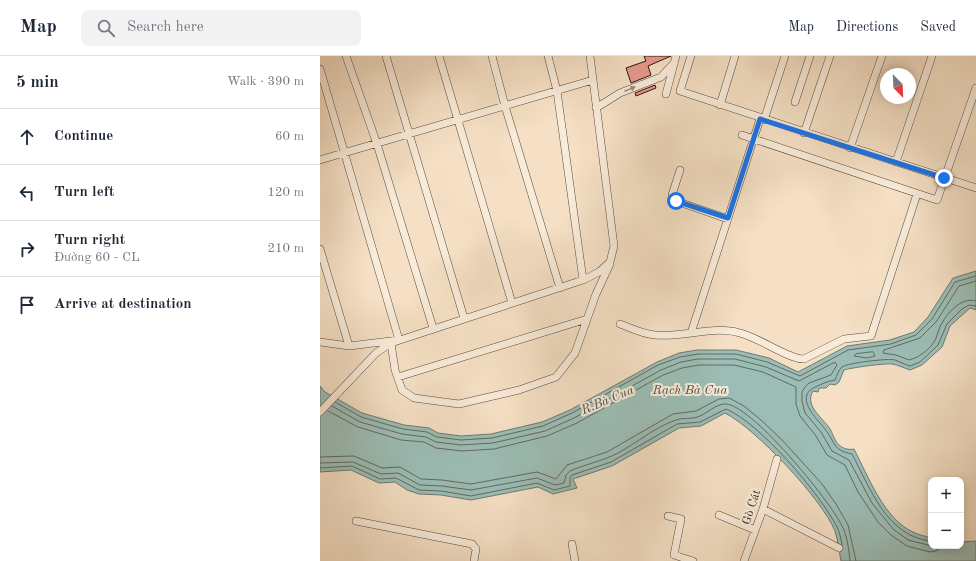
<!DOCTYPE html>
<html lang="en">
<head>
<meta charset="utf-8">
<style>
  :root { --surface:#fff; --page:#f2f2f3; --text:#1f2937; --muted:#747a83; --line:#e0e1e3 }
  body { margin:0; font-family:"Old Standard TT",serif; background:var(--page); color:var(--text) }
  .controls { position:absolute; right:12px; bottom:12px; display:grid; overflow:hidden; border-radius:8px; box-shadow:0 2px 10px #0003 }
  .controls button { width:36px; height:36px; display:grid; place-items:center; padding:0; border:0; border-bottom:1px solid var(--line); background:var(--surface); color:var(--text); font:20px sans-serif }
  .compass { position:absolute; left:560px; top:12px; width:36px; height:36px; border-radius:50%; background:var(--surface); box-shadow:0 2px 10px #0003; rotate:156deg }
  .stop { position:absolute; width:12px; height:12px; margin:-9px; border:3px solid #1a73e8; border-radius:50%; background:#fff }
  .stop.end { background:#1a73e8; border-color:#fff; box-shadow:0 1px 4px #0008 }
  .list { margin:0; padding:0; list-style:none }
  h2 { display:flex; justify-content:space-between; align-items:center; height:52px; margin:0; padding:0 16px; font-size:17px }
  h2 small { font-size:13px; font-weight:400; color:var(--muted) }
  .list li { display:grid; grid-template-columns:26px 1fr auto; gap:12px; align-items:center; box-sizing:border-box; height:56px; padding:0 16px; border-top:1px solid var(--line) }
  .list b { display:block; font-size:15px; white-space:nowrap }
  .list p { margin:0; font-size:13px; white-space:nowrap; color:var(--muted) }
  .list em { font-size:13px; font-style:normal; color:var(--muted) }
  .icon { flex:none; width:22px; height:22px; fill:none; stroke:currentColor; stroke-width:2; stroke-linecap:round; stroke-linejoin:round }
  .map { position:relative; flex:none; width:656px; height:505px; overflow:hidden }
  header { display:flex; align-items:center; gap:24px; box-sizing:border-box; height:56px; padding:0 20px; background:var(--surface); border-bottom:1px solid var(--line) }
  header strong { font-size:19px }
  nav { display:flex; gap:22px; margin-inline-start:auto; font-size:14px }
  .search { width:280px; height:36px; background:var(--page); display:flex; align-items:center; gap:10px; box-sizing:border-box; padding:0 14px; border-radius:8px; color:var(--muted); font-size:15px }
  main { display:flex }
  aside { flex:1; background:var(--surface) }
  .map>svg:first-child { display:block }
  .water { fill:#9cbdb5; stroke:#6d7a73 }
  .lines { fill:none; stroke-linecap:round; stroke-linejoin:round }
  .shore { stroke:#616a62; stroke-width:1 }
  .building { fill:#e9998d; stroke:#26160f }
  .minor-casing { stroke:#5a483c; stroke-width:8 }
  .minor { stroke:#f8ebd9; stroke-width:7 }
  .oneway { fill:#9a8b7e }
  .route { stroke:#1a73e8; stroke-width:5 }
  .labels { text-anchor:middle; stroke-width:4; stroke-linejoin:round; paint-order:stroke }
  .street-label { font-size:12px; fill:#26160f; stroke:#f8ebd9 }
  .water-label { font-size:13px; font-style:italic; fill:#4f5049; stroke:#f8ebd9 }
</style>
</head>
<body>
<header>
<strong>Map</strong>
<div class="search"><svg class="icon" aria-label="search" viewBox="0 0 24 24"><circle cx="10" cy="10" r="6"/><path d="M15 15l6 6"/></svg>Search here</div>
<nav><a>Map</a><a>Directions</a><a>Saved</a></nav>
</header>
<main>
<aside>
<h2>5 min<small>Walk · 390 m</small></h2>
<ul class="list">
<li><svg class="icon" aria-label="ahead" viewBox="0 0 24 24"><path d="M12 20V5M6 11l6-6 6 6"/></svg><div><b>Continue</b></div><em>60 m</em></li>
<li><svg class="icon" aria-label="left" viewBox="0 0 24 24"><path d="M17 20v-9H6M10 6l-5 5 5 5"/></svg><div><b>Turn left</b></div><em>120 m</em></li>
<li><svg class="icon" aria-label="right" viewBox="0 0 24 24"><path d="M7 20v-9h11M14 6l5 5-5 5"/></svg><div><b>Turn right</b><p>Đường 60 - CL</p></div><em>210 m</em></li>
<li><svg class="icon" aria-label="arrive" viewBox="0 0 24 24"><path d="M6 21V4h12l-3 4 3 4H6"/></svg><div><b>Arrive at destination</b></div></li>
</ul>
</aside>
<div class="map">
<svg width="656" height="505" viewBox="0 0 656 505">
  <rect width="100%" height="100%" fill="#f5e0c5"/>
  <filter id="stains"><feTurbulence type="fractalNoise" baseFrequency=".005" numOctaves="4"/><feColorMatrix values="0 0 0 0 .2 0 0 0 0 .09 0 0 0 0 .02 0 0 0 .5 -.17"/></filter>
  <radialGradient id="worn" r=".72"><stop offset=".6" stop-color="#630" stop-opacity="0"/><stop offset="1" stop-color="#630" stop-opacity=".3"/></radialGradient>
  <path class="water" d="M656 215V254L650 252 630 270 622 291 602 309 590 314C584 312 578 309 572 308 565 307 530 312 524 314L519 326 515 329 510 328 506 332H499L498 336 493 335C484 350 503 362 510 373 513 378 515 386 519 389 524 393 528 394 534 393 548 420 564 463 593 476 599 479 605 480 611 482V490H641V486L656 485V505H521C519 495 518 484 515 475 502 443 435 372 405 357L381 370 359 372 292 410 253 423 257 432 233 438 218 431 151 444 121 439 99 438 87 434 75 426 59 427 31 414 0 416V330L5 336 42 357 84 369 109 372 118 377 141 380 171 378 222 366 250 354 337 306 359 297 377 294H416L449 302 478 316 527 290 570 284 594 276 608 261 633 222Z"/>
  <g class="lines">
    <path class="shore" d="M656 225 639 230 616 266 600 282 564 294 563 297 576 299 589 304C598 302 609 294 614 286 617 281 618 275 620 271 626 258 641 240 656 245
      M553 296 555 300 547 302 534 300 536 298Z
      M15 346 41 361 83 373 107 376 117 381 141 384 172 382 223 370 252 357 338 309 360 301 378 298H416L447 306 480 320 528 294 571 288 596 279 612 263 635 226 656 220
      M12 350 40 366 82 378 106 381 116 386 141 389 173 387 225 375 254 362 341 314 361 306 378 303H415L446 311 479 325 515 306 517 309 511 319 489 327 485 331 482 336V345L485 357 501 376 512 395 529 404 552 447 573 473 588 484 612 490
      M8 355 38 371 81 384 104 386 116 392 142 395 174 393 227 380 257 367 343 319 362 312 379 309H414L443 316 476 331V348L480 360 496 380 507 399 525 409 538 436 558 466 571 479 587 490 610 496 616 495 623 490
      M0 401 34 400 62 412 80 411 101 423 122 424 151 428 217 416 236 423 247 409 287 396 353 358 376 355 399 343 409 342 424 350 441 364 463 385 502 428 516 448 528 469 536 505
      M0 407 33 406 61 418 78 417 100 429 122 430 151 434 217 422 235 429 244 427 246 419 250 415C266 408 283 405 298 397 317 387 335 371 356 364 363 361 372 364 380 360 387 357 395 349 404 348 429 345 511 446 522 470 527 479 529 494 530 505
      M0 412 32 410 60 423 76 422 99 434 121 435 151 440 217 427 234 434 250 430V422L252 419 291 406 357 368 380 366 406 353C439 366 501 439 517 471 520 477 521 483 522 489
      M611 485C567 481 550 432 532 398 512 394 516 387 505 373 496 362 474 341 495 331 502 328 508 325 515 324 517 320 518 314 522 311 527 307 569 302 575 304 580 306 584 308 590 310L600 306 618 289 627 268 642 253 649 249 656 250"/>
  </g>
  <path class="building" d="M324 0H351L328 10 331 19 311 27 306 12 326 5Z
    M335 29 336 32 316 40 315 37Z"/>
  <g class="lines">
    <g class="minor-casing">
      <path id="minor" d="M26 0 57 88 113 272
        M66 0 144 262
        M119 0 192 247
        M172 0 185 50 240 232
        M228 0 237 35 263 224
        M371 0 360 35 656 132
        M0 13 79 284 29 290 0 286
        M346 38 356 0
        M475 46 490 0
        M400 49 415 0
        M276 52 300 37 341 21 354 7
        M444 64 465 0
        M484 77 510 0
        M422 79 617 144 656 32
        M530 92 562 0
        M0 104 273 24
        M576 106 612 0
        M360 114 352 139 356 145 408 163
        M0 193 29 290
        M300 268C311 272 323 278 335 279 363 282 392 269 420 277 438 281 470 304 484 303L524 283 551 280 597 138
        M371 277 440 63
        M71 287 75 314 82 334 94 342 139 348 199 334 236 321 255 297 276 238 290 208
        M78 321 267 263
        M0 356 56 297 71 287 263 224 279 216 290 206 294 190 270 0
        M443 453 519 492
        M399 459 435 474
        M348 460 361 463 354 499 373 505
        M36 465 152 488 156 493 154 505
        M252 488 255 505
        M424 505 443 453 457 403"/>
    </g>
    <use href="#minor" class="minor"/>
  </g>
  <defs><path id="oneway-solid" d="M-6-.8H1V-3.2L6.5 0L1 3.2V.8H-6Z"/></defs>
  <use class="oneway" href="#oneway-solid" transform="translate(310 33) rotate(-22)"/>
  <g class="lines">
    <path class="route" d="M356 145 408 162 440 63 624 122"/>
  </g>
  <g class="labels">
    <g class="street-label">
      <text transform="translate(431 451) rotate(-72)" y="4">Gò Cát</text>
    </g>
    <g class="water-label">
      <text x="370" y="338">Rạch Bà Cua</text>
      <text transform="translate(287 343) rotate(-23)" y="5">R.Bà Cua</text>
    </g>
  </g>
  <rect width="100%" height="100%" filter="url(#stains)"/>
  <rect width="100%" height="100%" fill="url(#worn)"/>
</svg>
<div class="controls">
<button>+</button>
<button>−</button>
</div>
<svg class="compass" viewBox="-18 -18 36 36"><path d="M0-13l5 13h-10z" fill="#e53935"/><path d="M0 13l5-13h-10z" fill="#747a83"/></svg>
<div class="stop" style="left:356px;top:145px"></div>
<div class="stop end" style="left:624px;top:122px"></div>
</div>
</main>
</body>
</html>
